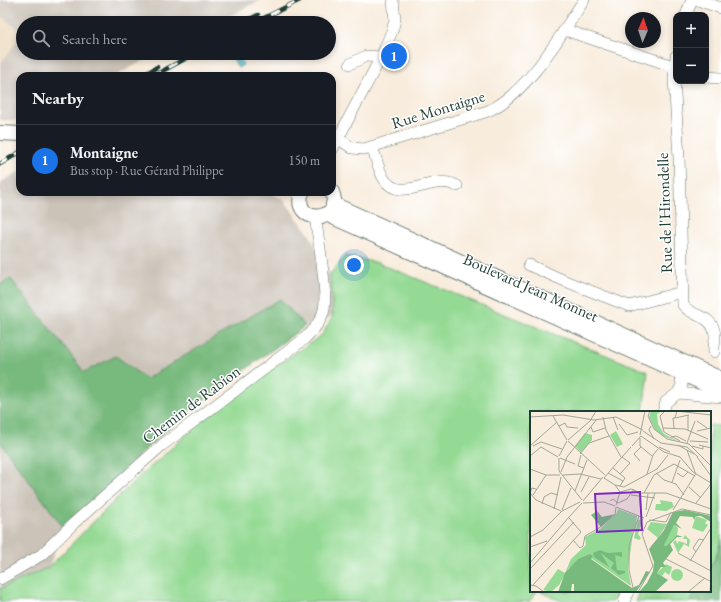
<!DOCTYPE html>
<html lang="en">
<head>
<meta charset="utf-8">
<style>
  :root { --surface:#171b24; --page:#20242c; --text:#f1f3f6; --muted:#9ea1a6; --line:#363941; --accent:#1a73e8 }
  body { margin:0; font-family:"EB Garamond",serif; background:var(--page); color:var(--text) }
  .controls { position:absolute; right:12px; top:12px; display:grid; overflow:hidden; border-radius:8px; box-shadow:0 2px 6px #0003 }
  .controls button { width:36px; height:36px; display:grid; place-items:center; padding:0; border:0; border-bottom:1px solid var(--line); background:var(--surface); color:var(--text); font:20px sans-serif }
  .compass { position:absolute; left:625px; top:12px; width:36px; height:36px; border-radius:50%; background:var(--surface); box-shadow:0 2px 6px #0003; rotate:2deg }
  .you { position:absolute; left:354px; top:265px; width:14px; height:14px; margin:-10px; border:3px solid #fff; border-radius:50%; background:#1a73e8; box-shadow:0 0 0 6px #1a73e833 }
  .badge { display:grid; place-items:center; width:26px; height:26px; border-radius:50%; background:var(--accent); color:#fff; font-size:13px; font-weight:700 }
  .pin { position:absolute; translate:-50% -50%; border:2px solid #fff; box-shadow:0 1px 4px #0006 }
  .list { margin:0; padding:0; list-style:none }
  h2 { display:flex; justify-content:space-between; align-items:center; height:52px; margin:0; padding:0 16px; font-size:17px }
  h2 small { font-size:13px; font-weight:400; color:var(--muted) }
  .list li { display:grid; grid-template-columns:26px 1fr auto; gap:12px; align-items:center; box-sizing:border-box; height:72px; padding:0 16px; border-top:1px solid var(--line) }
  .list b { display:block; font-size:15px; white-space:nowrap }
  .list p { margin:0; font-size:13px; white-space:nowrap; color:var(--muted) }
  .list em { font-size:13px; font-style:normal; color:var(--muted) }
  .icon { flex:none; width:22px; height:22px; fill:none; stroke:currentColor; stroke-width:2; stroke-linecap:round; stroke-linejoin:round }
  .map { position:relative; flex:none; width:721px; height:602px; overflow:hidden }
  .search { position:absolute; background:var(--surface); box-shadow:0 2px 6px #0003; left:16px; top:16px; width:320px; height:44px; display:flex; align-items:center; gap:10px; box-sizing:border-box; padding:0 14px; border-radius:22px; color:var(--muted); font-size:15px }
  .panel { position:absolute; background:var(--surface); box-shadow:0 2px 6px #0003; left:16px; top:72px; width:320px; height:124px; border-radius:12px }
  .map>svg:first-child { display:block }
  .built { fill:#ebd8ba }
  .industrial { fill:#cbc3b8 }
  .green { fill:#95da94; stroke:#5a8c64 }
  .forest { fill:#78ba7e; stroke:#4c7c59 }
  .water { fill:#5ec9d7; stroke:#3e8386 }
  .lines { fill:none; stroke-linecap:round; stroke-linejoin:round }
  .minor-casing { stroke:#6b7a6f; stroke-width:12 }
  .major-casing { stroke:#6b7a6f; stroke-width:16 }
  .minor { stroke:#fff; stroke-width:11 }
  .major { stroke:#fff; stroke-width:14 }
  .rail-casing { stroke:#1f3d34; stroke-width:4.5 }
  .rail { stroke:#fff; stroke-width:3; stroke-dasharray:9; stroke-linecap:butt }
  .labels { text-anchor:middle; stroke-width:3; stroke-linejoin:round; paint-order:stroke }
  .street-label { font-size:16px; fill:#1f3d34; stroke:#fff }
  .inset-road { fill:none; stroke:#a1a699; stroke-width:1 }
  .view { fill:#7b2cbf; fill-opacity:0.15; stroke:#7b2cbf; stroke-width:2 }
  .inset-edge { fill:none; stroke:#1f3d34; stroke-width:2 }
</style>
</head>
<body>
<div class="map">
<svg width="721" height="602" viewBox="0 0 721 602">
  <rect width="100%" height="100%" fill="#fff"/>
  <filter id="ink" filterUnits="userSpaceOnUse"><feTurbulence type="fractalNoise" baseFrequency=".025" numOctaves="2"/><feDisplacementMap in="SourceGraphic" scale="8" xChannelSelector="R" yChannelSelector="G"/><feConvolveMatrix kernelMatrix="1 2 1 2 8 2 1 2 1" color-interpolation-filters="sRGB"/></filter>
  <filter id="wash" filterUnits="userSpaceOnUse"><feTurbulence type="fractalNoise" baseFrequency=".012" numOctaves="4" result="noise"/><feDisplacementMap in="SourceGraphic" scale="16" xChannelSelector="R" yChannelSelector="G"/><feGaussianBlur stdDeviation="0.9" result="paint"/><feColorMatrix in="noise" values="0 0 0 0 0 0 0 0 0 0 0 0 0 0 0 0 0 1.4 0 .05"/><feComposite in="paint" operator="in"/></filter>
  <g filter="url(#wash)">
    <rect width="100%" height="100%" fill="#f8ecdc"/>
    <path class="built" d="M0 15 23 33 0 64Z"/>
    <path class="industrial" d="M0 0H261L216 23H23V53H158L115 76H20V120H0V64L23 33 0 15Z
      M20 171V192H266L283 199 309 234 330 274 333 316 305 326 280 300 146 379 116 356 84 372 10 279 0 285V183Z
      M0 442 63 527 49 567 0 589Z"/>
    <path class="green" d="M346 256 378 263 648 372 643 412H531V591H537L529 602H0V589L49 567 130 485 201 422 261 376 322 335 333 316 330 274Z
      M710 425 721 426V540L716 557 710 568Z
      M539 591H618L613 602H563Z
      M640 591H696L690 602H636Z"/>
    <path class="forest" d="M10 278 84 372 116 356 146 379 280 299 305 326 179 418 63 527 0 442V285Z
      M721 540V602H690L696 591H710V568L716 557Z"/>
    <path class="water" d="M238 55 243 65 238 68 233 58Z"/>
  </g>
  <g filter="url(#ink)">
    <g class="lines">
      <g class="minor-casing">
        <path id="minor" d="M698 0 721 8
          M686 15 692 0
          M565 30 670 65 676 70
          M676 56 674 79 679 157 683 305C692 317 710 315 714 330 717 338 713 345 714 352
          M350 64 366 56 381 57
          M706 77 721 78
          M332 134 352 148 364 149 488 111C528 93 560 36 584 0
          M372 147C376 157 378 169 384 179 401 205 435 172 457 186
          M332 150 381 57 392 31 395 20 393 0
          M529 265 565 281 629 306 682 292
          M678 393 721 397
          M663 412 666 402 678 393 682 385 680 372
          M0 579 41 555 74 523 161 446 303 340C311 332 319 325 323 313 329 299 318 235 315 217
          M624 602 628 591"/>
      </g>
      <g class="major-casing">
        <path id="major" d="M0 133 20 134
          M302 192C290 225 345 224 332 192
          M333 204 721 379
          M326 214 721 391"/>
      </g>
      <use href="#minor" class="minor"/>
      <use href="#major" class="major"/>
      <g class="rail-casing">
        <path id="rail" d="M242 23 258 15
          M254 23 300 0
          M142 76 157 67
          M153 76 196 53
          M0 164 20 152"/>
      </g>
      <use href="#rail" class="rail"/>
    </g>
  </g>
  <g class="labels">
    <g class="street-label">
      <text transform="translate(438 109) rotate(-17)" y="6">Rue Montaigne</text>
      <text transform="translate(664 213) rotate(-92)" y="6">Rue de l'Hirondelle</text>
      <text transform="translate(531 287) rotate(24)" y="6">Boulevard Jean Monnet</text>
      <text transform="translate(191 404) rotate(-37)" y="6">Chemin de Rabion</text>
    </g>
  </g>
  <g transform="translate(530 411)">
    <rect width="181" height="181" fill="#f8ecdc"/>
    <path d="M121 0H132L127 3 128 13 134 23 148 30 135 26 125 19 119 6ZM86 20 93 33 87 36 80 24ZM55 22 62 24V29L51 41 45 35ZM130 89 142 91 144 96 136 100 125 99 126 93H131ZM88 98 107 105 105 120 100 119 103 122 98 158 101 175 58 145 39 157 29 174 21 181 13 179 28 158 35 162 41 148 56 134 55 126 70 118 86 103ZM166 105 177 109 175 112 178 114 173 121 162 117ZM113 108 108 123 111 127 109 129 104 127 108 109ZM121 111 137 113 128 127 117 118ZM144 114 148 117 147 124 136 135 134 134 137 125ZM155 124 160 129 159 136 154 133 148 142 143 131 146 129 147 133 149 130 157 133V128H153ZM136 153 142 156 141 160 139 164 135 161 132 165 127 162ZM141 164a6 6 0 1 1 12 0a6 6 0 1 1-12 0Z" fill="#95da94"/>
    <path d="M155 99 181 105V111L171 105H166L164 109 163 106 150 105 146 112 152 118 144 114 134 134 136 135 147 124 153 126H147L140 133 143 139 133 152 136 156H131L127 162 138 169 125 181H109L117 172 123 160 124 151 119 138 134 120 143 101ZM67 100 72 106 85 103 71 116 61 104ZM70 139 78 142 92 141V146L85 144 87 159 95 160V162L89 164 81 157 84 152 71 142 79 156 64 146 63 142ZM60 143 63 145 61 148 102 177 109 174 116 160 120 161 106 181H44V173H42L41 181H28L35 162 48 148Z" fill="#78ba7e"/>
    <path class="inset-road" d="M120 0 118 5 124 18 137 28 159 33 181 55M135 0 130 5 134 21 150 30M146 0 181 4M147 0 145 7 159 4M23 5 37 29M0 6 33 4 64 9 86 6 113 19M73 6 76 19 91 46M83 6 88 19M167 10 177 17M89 13 97 24 108 21M29 15 35 12 37 16 48 17M121 15 119 19 124 28M61 16 63 21 75 17M133 17 155 18 178 28M144 17 143 7H145M158 19V4M113 20 131 32 157 36 168 46M167 20 181 17M110 24 115 0M111 25 134 41 150 46 163 61 181 72M141 26 146 25 156 30M110 27V35L122 45M38 29 60 10 66 0M38 30 75 64M160 30 178 31M157 32 165 10M148 34 164 43M169 34 181 37M0 35 27 11M3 35 11 31 32 38M102 35 111 25M162 35 173 38V35M129 36 140 41M157 39 166 64M50 43 59 32 79 25M51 44 48 55 54 57M0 45 11 36 28 46M29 45 37 30M92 46 101 36M167 46 181 65M29 47V60L52 89M30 47 45 53M110 50 104 43 111 36M83 57 95 67 90 75M0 58 16 64H30M31 61 37 46 67 8M78 62 93 70M126 62 134 69 146 73 154 84M147 62 153 66 158 61M90 63 100 52 92 46M117 63 123 44 128 38M33 64 50 63 71 68M74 67 85 74 90 81M74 67 92 46M142 71 150 49M85 74 94 76 127 58 138 44M159 76 171 87M6 78 2 77 0 82 6 89 31 100M45 80 57 49M51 81 59 66M90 81 101 78 111 82H136L181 98M109 81 111 103M114 82 124 64 144 53 165 65M3 84 16 64M101 84 125 87M53 90 73 66M80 90 83 88 88 92 97 88 104 78M53 92 74 91 85 95M166 92 181 73M12 93 14 86 21 82 28 84M86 94 90 81M86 96 114 107M24 98 31 66M32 99 41 77M116 99 118 82M143 99 165 64M39 106 52 92M116 106 125 82M119 109 136 111 141 101M13 119 32 100 50 91M0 126 13 119M43 129 50 137 53 135 55 125 69 117 85 104 86 96M0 136 17 130M121 136 134 120 143 102M166 141 163 137 169 128 174 129M148 142 181 160M136 148 180 170M160 150 181 117M0 152 39 106M0 158 44 111M0 174 6 175 14 181M3 174 51 121 39 107M104 181 99 159V134L109 105M108 181 123 155 112 123 117 111 152 98 181 104M158 181 175 167M180 181 181 164"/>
    <path class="view" d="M110 81 112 119 67 121 65 83Z"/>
    <rect width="181" height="181" class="inset-edge"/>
  </g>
</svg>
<div class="controls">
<button>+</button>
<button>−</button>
</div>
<svg class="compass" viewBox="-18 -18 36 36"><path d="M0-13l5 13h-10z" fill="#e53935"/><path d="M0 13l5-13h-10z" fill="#9ea1a6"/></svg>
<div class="you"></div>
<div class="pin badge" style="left:394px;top:56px">1</div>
<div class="search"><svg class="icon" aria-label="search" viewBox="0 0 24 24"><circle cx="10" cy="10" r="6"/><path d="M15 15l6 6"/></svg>Search here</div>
<section class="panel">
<h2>Nearby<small></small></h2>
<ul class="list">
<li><span class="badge">1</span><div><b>Montaigne</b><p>Bus stop · Rue Gérard Philippe</p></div><em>150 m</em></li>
</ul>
</section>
</div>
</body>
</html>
